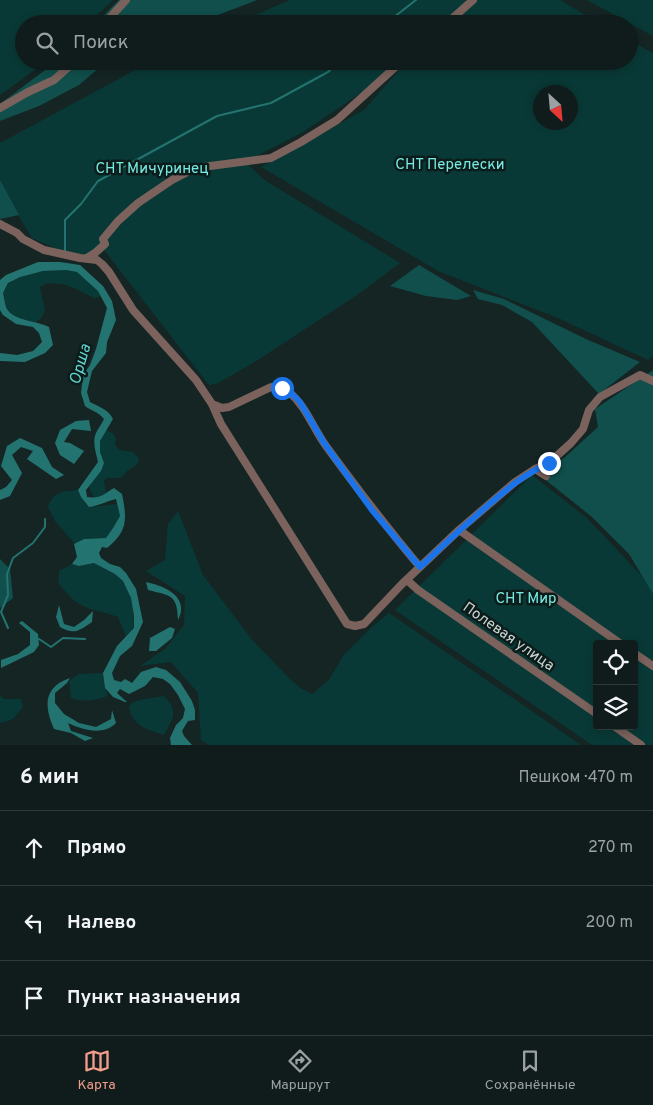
<!DOCTYPE html>
<html lang="ru">
<head>
<meta charset="utf-8">
<style>
  :root { --surface:#0f1c1b; --page:#182524; --text:#f1f3f6; --muted:#9ba1a3; --line:#2f3a3a; --accent:#f49d8c }
  body { margin:0; font-family:Overpass,sans-serif; background:var(--page); color:var(--text) }
  .controls { position:absolute; right:15px; bottom:15px; display:grid; overflow:hidden; border-radius:5px; box-shadow:0 2px 8px #0003 }
  .controls button { width:45px; height:45px; display:grid; place-items:center; padding:0; border:0; border-bottom:1px solid var(--line); background:var(--surface); color:var(--text); font:25px sans-serif }
  .compass { position:absolute; left:533px; top:85px; width:45px; height:45px; border-radius:50%; background:var(--surface); box-shadow:0 2px 8px #0003; rotate:154deg }
  .stop { position:absolute; width:15px; height:15px; margin:-11px; border:4px solid #1a73e8; border-radius:50%; background:#fff }
  .stop.end { background:#1a73e8; border-color:#fff; box-shadow:0 1px 5px #0008 }
  .list { margin:0; padding:0; list-style:none }
  h2 { display:flex; justify-content:space-between; align-items:center; height:65px; margin:0; padding:0 20px; font-size:21px }
  h2 small { font-size:16px; font-weight:400; color:var(--muted) }
  .list li { display:grid; grid-template-columns:32px 1fr auto; gap:15px; align-items:center; box-sizing:border-box; height:75px; padding:0 20px; border-top:1px solid var(--line) }
  .list b { display:block; font-size:19px; white-space:nowrap }
  .list em { font-size:16px; font-style:normal; color:var(--muted) }
  .icon { flex:none; width:28px; height:28px; fill:none; stroke:currentColor; stroke-width:2; stroke-linecap:round; stroke-linejoin:round }
  .map { position:relative; flex:none; width:653px; height:745px; overflow:hidden }
  .search { position:absolute; background:var(--surface); box-shadow:0 2px 8px #0003; left:15px; right:15px; top:15px; height:55px; display:flex; align-items:center; gap:12px; box-sizing:border-box; padding:0 18px; border-radius:28px; color:var(--muted); font-size:19px }
  .sheet { height:290px; background:var(--surface) }
  nav { display:flex; justify-content:space-around; align-items:center; box-sizing:border-box; height:70px; border-top:1px solid var(--line); background:var(--surface); font-size:14px; color:var(--muted) }
  nav a { display:grid; justify-items:center; gap:2px }
  nav .on { color:var(--accent) }
  .map>svg:first-child { display:block }
  .green { fill:#093936; fill-rule:evenodd }
  .forest { fill:#104f4c }
  .water { fill:#237470 }
  .lines { fill:none; stroke-linecap:round; stroke-linejoin:round }
  .stream { stroke:#237470; stroke-width:2 }
  .minor { stroke:#7b625c; stroke-width:8 }
  .route { stroke:#1a73e8; stroke-width:6 }
  .labels { text-anchor:middle; stroke-width:5; stroke-linejoin:round; paint-order:stroke }
  .park-label { font-size:15px; fill:#76eae3; stroke:#0b1c1a }
  .street-label { font-size:15px; fill:#c9d4d3; stroke:#0b1c1a }
  .water-label { font-size:16px; font-style:italic; fill:#61d6d0; stroke:#0b1c1a }
</style>
</head>
<body>
<div class="map">
<svg width="653" height="745" viewBox="0 0 653 745">
  <rect width="100%" height="100%" fill="#142524"/>
  <path class="green" d="M0 0H113L88 24H24V61H47L0 95Z
    M290 0H468L443 24H234Z
    M476 0H560L601 24H447Z
    M587 0H653V36Z
    M629 40 653 53V356L648 360 558 318 438 271 261 167 364 110 407 61H629ZM540 92H570V122H540Z
    M152 61H400L374 84 303 132 245 162 266 181 400 263 360 293 258 360 218 383 209 385 104 250 80 259 32 238 0 185V143Z
    M66 270 77 272 99 291 101 295 97 298H94L76 289 63 284 47 283 40 287 45 310 42 317 36 322C26 320 12 318 7 308 5 304 4 297 3 293 5 289 7 285 10 282 25 271 48 271 66 270Z
    M106 430 112 433 116 438 115 445 119 450 133 452 139 458 137 465 128 470 121 478H106L104 481 106 493 95 498 92 494 89 486 101 471 104 463 100 452V441Z
    M532 475 588 519 653 588V745H592L395 610ZM597 644H634V726H597Z
    M78 490 81 497 89 507 117 504 120 516 113 528 106 538 84 539 75 544 55 521 48 507C53 492 63 491 78 490Z
    M178 511 203 575 253 641 291 680 302 689 312 694 329 680 343 656 372 627 389 613 581 745H209L201 740 198 693 171 662 140 666 165 649 184 625 185 596 146 571 165 560 168 524Z
    M94 563C101 567 109 570 115 574 132 585 134 611 134 628L126 637 118 617C97 609 81 611 66 592 64 590 60 586 59 583 58 580 59 574 59 571L72 564 79 566Z
    M103 673 105 688 108 696C96 700 84 703 71 698L69 681 79 674Z
    M0 694 2 698 5 699H21L23 707 13 719 0 723Z
    M164 696C179 711 173 719 164 735 147 729 134 727 129 708L131 703 144 699Z"/>
  <path class="forest" d="M119 0H257L194 24H95Z
    M57 61H107L79 85 39 106 0 121V104Z
    M0 180 19 215 0 219Z
    M419 265 471 296 457 300 426 296 390 286Z
    M473 290 504 299 586 339 640 362 599 394 532 322 502 305 478 299Z
    M653 370V594L629 554 592 517 537 473 564 458 598 427 595 409Z
    M0 559 10 569 13 598 0 608Z"/>
  <path class="water" d="M38 262H60L80 265 103 286 112 301 116 320 107 342 106 353 92 371 87 392 90 402C99 407 108 409 113 419L100 441V452L104 463 101 471 86 490 87 497C100 499 104 494 114 488L122 494C127 519 128 531 107 548L102 547 99 553 101 558 110 564 120 567 126 573 136 589 143 622 132 646 120 656 112 673 114 680 121 682 125 679 132 683 141 672 156 667 166 670 180 682 192 701 195 710V720L188 721 182 731 184 736 192 745H171L170 738 176 725 183 718 185 709 178 695 170 684 163 679 153 677 145 686 129 694 120 689 117 693 127 702H125L113 697 105 688 103 673 117 646 134 628V616L131 598 123 581 115 574 94 563 79 566 72 564 77 557 74 544 84 539 106 538 113 528 120 516 116 499C106 501 99 506 89 507L81 497 78 490 98 462C96 453 92 442 96 433 98 428 102 424 104 419 96 410 93 412 85 406L81 393 83 375 90 365 96 349 107 308 98 291 77 272 66 270 43 271 20 277 8 283 3 293C4 297 5 305 7 309 14 321 38 321 49 327L53 345 45 353 25 362 0 361V353L17 355 33 351 42 342 39 333 33 327 16 324 3 315 0 310V280L6 275Z
    M89 420 91 431 72 429 64 442 70 443 84 451 74 464 60 455 55 443 60 430 76 421Z
    M20 438 42 448 52 467 64 475 56 479 27 459 33 451 21 447 12 455 22 473 10 496 0 500V490L6 487 12 480 1 466 7 446Z
    M146 582C165 586 190 597 178 620 177 594 171 596 148 590Z
    M59 605 64 624 74 627 84 620 93 611 92 622C79 631 74 635 60 627L56 617Z
    M22 621 38 634 39 645 34 652 1 668V660L18 654 30 645V632L19 623Z
    M170 627 175 629 172 638 156 651H149L150 638Z
    M70 678 67 683 55 693V703L64 714 79 723 96 727 111 719 112 710 116 723C103 736 83 730 68 723L71 731 93 738 85 741 71 733 54 729C44 707 43 687 70 678Z"/>
  <g class="lines">
    <path class="stream" d="M385 24 416 0
      M65 252V220L81 204 98 181 217 116 271 103 328 72 340 61
      M8 628 1 612 8 595 7 574 13 558 33 543 45 527V519
      M39 639 51 647 63 638 85 639"/>
    <path class="minor" d="M104 24 126 0
      M446 24 473 0
      M0 108 28 92 54 80 75 61
      M0 224 17 233 23 239 44 250 80 258 97 260 102 264 109 272 133 310 196 380 212 404 221 424 347 624 355 626 364 624 402 584 459 530 515 482 535 469 549 463 571 443 583 429 589 410 600 397 640 375 653 381
      M87 258 95 253 105 244 103 239 118 221 138 203 172 180 195 168 271 158 301 142 337 120 402 61
      M212 404 222 408 229 407 271 387C277 389 284 387 289 392 306 406 313 428 326 446 356 487 387 528 420 567
      M535 469 546 476
      M459 530 621 644
      M407 580 418 590 597 714
      M634 653 653 666
      M614 726 641 745"/>
  </g>
  <g class="lines">
    <path class="route" d="M282 388 288 390 300 402 324 443 372 510 420 567C441 547 463 527 486 507 507 489 523 475 549 463"/>
  </g>
  <g class="labels">
    <g class="park-label">
      <text x="450" y="169">СНТ Перелески</text>
      <text x="152" y="173">СНТ Мичуринец</text>
      <text x="526" y="603">СНТ Мир</text>
    </g>
    <g class="street-label">
      <text transform="translate(509 636) rotate(35)" y="5">Полевая улица</text>
    </g>
    <g class="water-label">
      <text transform="translate(79 364) rotate(-74)" y="6">Орша</text>
    </g>
  </g>
</svg>
<div class="controls">
<button><svg class="icon" aria-label="locate" viewBox="0 0 24 24"><circle cx="12" cy="12" r="6"/><path d="M12 2v4M12 18v4M2 12h4M18 12h4"/></svg></button>
<button><svg class="icon" aria-label="layers" viewBox="0 0 24 24"><path d="M12 4l9 5-9 5-9-5zM3 14l9 5 9-5"/></svg></button>
</div>
<svg class="compass" viewBox="-18 -18 36 36"><path d="M0-13l5 13h-10z" fill="#e53935"/><path d="M0 13l5-13h-10z" fill="#9ba1a3"/></svg>
<div class="stop" style="left:282px;top:388px"></div>
<div class="stop end" style="left:549px;top:463px"></div>
<div class="search"><svg class="icon" aria-label="search" viewBox="0 0 24 24"><circle cx="10" cy="10" r="6"/><path d="M15 15l6 6"/></svg>Поиск</div>
</div>
<section class="sheet">
<h2>6 мин<small>Пешком · 470 m</small></h2>
<ul class="list">
<li><svg class="icon" aria-label="ahead" viewBox="0 0 24 24"><path d="M12 20V5M6 11l6-6 6 6"/></svg><div><b>Прямо</b></div><em>270 m</em></li>
<li><svg class="icon" aria-label="left" viewBox="0 0 24 24"><path d="M17 20v-9H6M10 6l-5 5 5 5"/></svg><div><b>Налево</b></div><em>200 m</em></li>
<li><svg class="icon" aria-label="arrive" viewBox="0 0 24 24"><path d="M6 21V4h12l-3 4 3 4H6"/></svg><div><b>Пункт назначения</b></div></li>
</ul>
</section>
<nav>
<a class="on"><svg class="icon" aria-label="map" viewBox="0 0 24 24"><path d="M3 6l6-2 6 2 6-2v14l-6 2-6-2-6 2zM9 4v14M15 6v14"/></svg>Карта</a>
<a><svg class="icon" aria-label="directions" viewBox="0 0 24 24"><path d="M12 3l9 9-9 9-9-9zM9 14v-3h6M13 9l2 2-2 2"/></svg>Маршрут</a>
<a><svg class="icon" aria-label="saved" viewBox="0 0 24 24"><path d="M7 4h10v16l-5-4-5 4z"/></svg>Сохранённые</a>
</nav>
</body>
</html>
